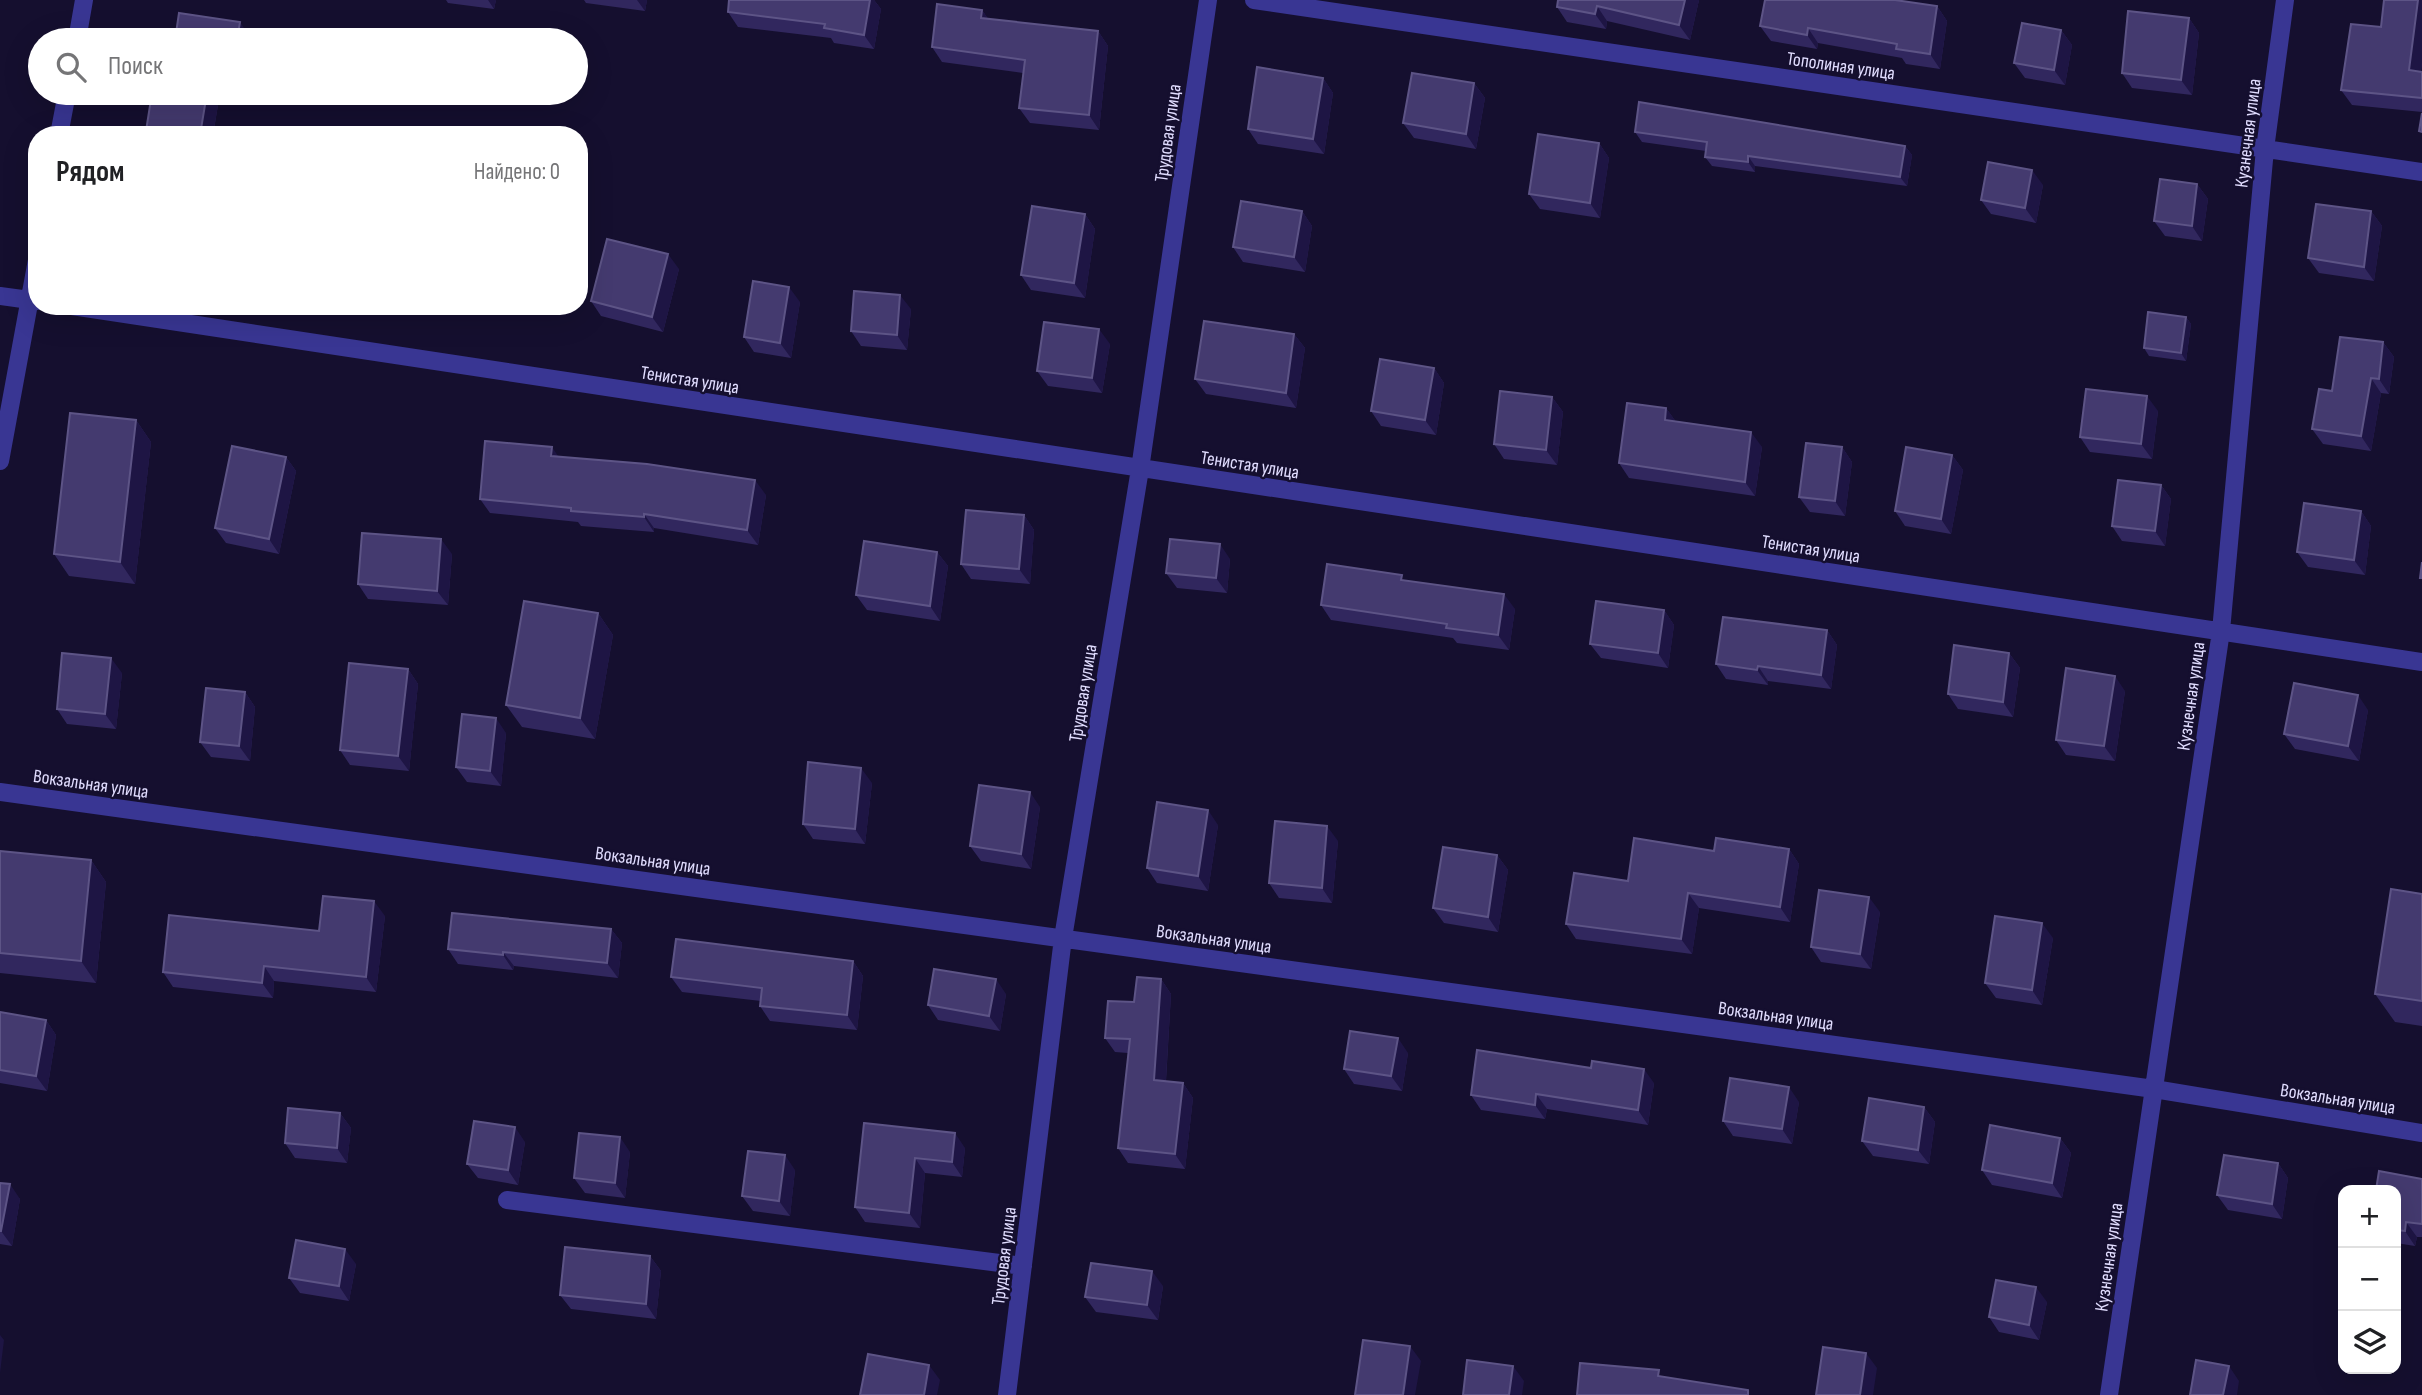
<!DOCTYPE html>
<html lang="ru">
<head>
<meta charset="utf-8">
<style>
  :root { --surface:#fff; --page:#f6f6f6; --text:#202124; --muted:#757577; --line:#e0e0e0 }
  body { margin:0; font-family:"Sofia Sans Condensed",sans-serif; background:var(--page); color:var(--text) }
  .controls { position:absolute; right:21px; bottom:21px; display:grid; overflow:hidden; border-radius:14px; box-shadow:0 7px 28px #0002 }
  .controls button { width:63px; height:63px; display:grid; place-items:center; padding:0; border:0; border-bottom:2px solid var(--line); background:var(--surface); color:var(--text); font:35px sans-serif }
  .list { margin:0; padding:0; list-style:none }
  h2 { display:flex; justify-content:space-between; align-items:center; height:91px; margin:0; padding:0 28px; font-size:30px }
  h2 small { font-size:23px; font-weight:400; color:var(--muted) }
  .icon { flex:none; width:38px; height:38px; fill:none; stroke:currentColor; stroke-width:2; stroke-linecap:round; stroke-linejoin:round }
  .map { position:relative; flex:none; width:2422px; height:1395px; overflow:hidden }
  .search { position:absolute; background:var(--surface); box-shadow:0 7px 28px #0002; left:28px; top:28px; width:560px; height:77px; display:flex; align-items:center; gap:18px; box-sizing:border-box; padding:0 24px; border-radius:38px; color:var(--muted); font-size:26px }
  .panel { position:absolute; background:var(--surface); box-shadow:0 7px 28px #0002; left:28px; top:126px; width:560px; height:189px; border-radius:28px }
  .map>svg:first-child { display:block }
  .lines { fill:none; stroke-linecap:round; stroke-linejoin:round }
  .minor { stroke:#393693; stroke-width:18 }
  .wall { fill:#31275e }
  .shaded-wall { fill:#1e1544 }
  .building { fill:#443a6f; stroke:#5d5486; stroke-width:2 }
  .labels { text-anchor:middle; stroke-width:5; stroke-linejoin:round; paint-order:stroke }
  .street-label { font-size:19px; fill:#e1ddff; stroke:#150f2f }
</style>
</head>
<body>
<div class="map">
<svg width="2422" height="1395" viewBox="0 0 2422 1395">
  <rect width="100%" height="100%" fill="#150f2f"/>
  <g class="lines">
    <path class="minor" d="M1254 0 2422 172
      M77 40 84 0
      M59 135 67 93
      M0 296 37 301
      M72 306 2422 662
      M0 461 37 260
      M0 792 2154 1089 2422 1133
      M507 1200 1023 1266
      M1007 1395 1063 938 1140 469 1208 0
      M2109 1395 2221 631 2265 149 2285 0"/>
  </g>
  <path class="wall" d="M446 0H496L494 9 448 3Z
    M584 0H647L645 11 586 3Z
    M729 0H874L881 9 874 49 834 43 831 38 738 27 728 12Z
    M1699 0 1690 40 1607 21 1606 29 1567 22 1557 7Z
    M2422 0V62L2421 72H2422V112L2352 105 2341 90 2381 27Z
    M1937 6 1947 21 1940 69 1906 64 1902 58 1818 43 1817 49 1771 41 1760 26Z
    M982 10 988 19 1098 31 1108 46 1099 130 1030 123 1019 108 1023 73 942 62 932 47Z
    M2189 18 2199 33 2192 95 2132 88 2122 73Z
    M2061 30 2072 45 2065 85 2025 78 2014 63Z
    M1323 78 1333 93 1324 154 1258 144 1248 129Z
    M1474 83 1485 98 1476 149 1414 138 1403 123Z
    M220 93 213 135H149L146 131Z
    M1635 132 1905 146 1912 155 1907 186 1755 166V172L1712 166 1705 157 1706 151 1642 142Z
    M1599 143 1609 158 1600 218 1540 209 1529 194Z
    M2197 184 2208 199 2202 241 2165 236 2154 221Z
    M2043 185 2036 223 1991 214 1981 200Z
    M1302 211 1312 226 1305 272 1243 262 1233 247Z
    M2371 211 2382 226 2374 281 2319 273 2308 258Z
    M1085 214 1095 229 1085 298 1031 290 1021 275Z
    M679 269 663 332 601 316 591 301Z
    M800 302 791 358 754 352 744 337Z
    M911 309 907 350 861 346 851 331Z
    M2186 317 2191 324 2186 361 2149 356 2144 348Z
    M1294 334 1305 348 1296 408 1206 394 1195 379Z
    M2383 342 2394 357 2389 394 2381 393 2371 451 2323 444 2312 429 2332 391Z
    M1110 344 1102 393 1048 386 1037 371Z
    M1434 368 1444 383 1436 435 1381 426 1371 411Z
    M1552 397 1563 412 1557 465 1504 459 1494 444Z
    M1666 408 1676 422 1762 447 1755 496 1629 478 1619 463Z
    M2158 411 2152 459 2090 452 2080 437Z
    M136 420 151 442 135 584 69 576 54 554Z
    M1842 447 1852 462 1845 516 1810 512 1799 497Z
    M1952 455 1963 470 1951 534 1905 526 1895 511Z
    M558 456 766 495 758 545 654 528V532L581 526 578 522 490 513 480 499Z
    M286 457 296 471 279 554 226 543 215 528Z
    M2161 485 2171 499 2165 546 2122 541 2112 526Z
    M2361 511 2371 526 2365 575 2308 567 2297 552Z
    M1024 515 1034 530 1030 584 971 579 961 564Z
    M937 552 948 566 940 621 867 610 856 595Z
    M452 554 448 605 368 599 358 584Z
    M1230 559 1227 593 1177 588 1166 573Z
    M1406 580 1515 609 1509 650 1457 643 1453 638 1331 620 1321 605Z
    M1664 610 1674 625 1668 668 1601 658 1590 644Z
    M598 613 613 635 595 739 522 727 506 705Z
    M1827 630 1837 645 1831 689 1768 681V685L1726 679 1716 664Z
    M2009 653 2020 668 2013 717 1958 709 1948 694Z
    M408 669 418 684 409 771 350 765 340 750Z
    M122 673 116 729 67 724 57 709Z
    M2125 691 2115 761 2066 755 2056 740Z
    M245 692 255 707 250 761 211 757 200 742Z
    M2368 710 2359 761 2295 749 2284 734Z
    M506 733 501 786 467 782 456 767Z
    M872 783 865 844 813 839 803 824Z
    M1040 807 1031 869 981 861 970 846Z
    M1218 825 1208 891 1157 883 1147 868Z
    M1338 841 1332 903 1279 898 1269 883Z
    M1789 849 1799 864 1790 922 1699 908 1692 954 1576 939 1566 924 1628 881 1714 851Z
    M0 851 91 860 106 882 96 983 0 973Z
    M1497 855 1508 870 1498 932 1444 923 1433 908Z
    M2422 894V1026L2395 1022 2375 994Z
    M1880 912 1871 969 1821 962 1811 947Z
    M385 916 376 992 274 981 273 998 173 987 163 972 319 931Z
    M611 929 622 943 618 978 514 966 513 970 458 964 448 949Z
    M2053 938 2042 1005 1996 998 1985 983Z
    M853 961 863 976 857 1030 770 1021 760 1006 761 1001 682 992 671 977Z
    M1161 979 1171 994 1166 1081 1183 1083 1193 1098 1185 1169 1128 1163 1118 1148 1128 1053 1115 1052 1105 1038 1134 1002Z
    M1006 994 1000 1031 938 1020 928 1005Z
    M0 1012 46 1020 56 1035 47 1091 0 1083Z
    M1408 1053 1402 1091 1354 1084 1344 1069Z
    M1654 1083 1648 1125 1547 1109 1545 1119 1481 1110 1471 1095Z
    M1799 1102 1792 1144 1733 1136 1723 1121Z
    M1924 1107 1935 1122 1929 1164 1873 1156 1862 1141Z
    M340 1113 351 1128 347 1163 295 1158 285 1143Z
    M864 1123 965 1148 962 1177 925 1173 920 1228 865 1222 855 1207Z
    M2060 1138 2071 1153 2062 1198 1992 1185 1982 1170Z
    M525 1142 518 1185 478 1178 467 1164Z
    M630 1152 625 1198 585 1193 574 1178Z
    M2278 1163 2288 1178 2282 1219 2228 1210 2217 1195Z
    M795 1170 790 1216 753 1211 742 1196Z
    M2422 1179V1237H2417L2415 1246 2396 1243V1190Z
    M0 1183 20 1199 12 1246 0 1244Z
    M650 1256 661 1271 656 1319 571 1309 560 1295Z
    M356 1264 349 1301 300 1293 289 1278Z
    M1163 1286 1158 1320 1096 1312 1085 1297Z
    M2047 1302 2039 1340 1999 1332 1989 1317Z"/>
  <path class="shaded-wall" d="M488 0H496L494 9Z
    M637 0H647L645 11Z
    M870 0H874L881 9 874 49 864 35Z
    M1685 0H1699L1690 40 1679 25Z
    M2418 0H2422V62L2419 85 2409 70Z
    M1597 6 1607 21 1606 29 1595 14Z
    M1937 6 1947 21 1940 69 1930 54Z
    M982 10 992 24 981 18Z
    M2189 18 2199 33 2192 95 2181 80Z
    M240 22 250 37V40H237Z
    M1808 28 1818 43 1817 49 1807 35Z
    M2061 30 2072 45 2065 85 2054 70Z
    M1098 31 1108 46 1099 130 1089 115Z
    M1323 78 1333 93 1324 154 1313 139Z
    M1474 83 1485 98 1476 149 1466 134Z
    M207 93H220L213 135H200Z
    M1599 143 1609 158 1600 218 1590 203Z
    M1905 146 1912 155 1907 186 1900 177Z
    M1748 156 1755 166V172L1748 162Z
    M2032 170 2043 185 2036 223 2025 208Z
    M2197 184 2208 199 2202 241 2192 226Z
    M1302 211 1312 226 1305 272 1294 257Z
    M2371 211 2382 226 2374 281 2364 267Z
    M1085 214 1095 229 1085 298 1074 283Z
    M668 254 679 269 663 332 652 317Z
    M789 287 800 302 791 358 780 343Z
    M900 295 911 309 907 350 897 335Z
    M2186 317 2191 324 2186 361 2181 353Z
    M1099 329 1110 344 1102 393 1092 378Z
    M1294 334 1305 348 1296 408 1286 393Z
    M2383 342 2394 357 2389 394 2379 379Z
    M1434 368 1444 383 1436 435 1425 420Z
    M2371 378 2381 393 2371 451 2361 436Z
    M2147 396 2158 411 2152 459 2141 444Z
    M1552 397 1563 412 1557 465 1546 450Z
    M1666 408 1677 423 1665 420Z
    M136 420 151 442 135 584 120 562Z
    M1751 432 1762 447 1755 496 1745 482Z
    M552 447 562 462 551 456Z
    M1842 447 1852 462 1845 516 1835 501Z
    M1952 455 1963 470 1951 534 1941 519Z
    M286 457 296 471 279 554 269 539Z
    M755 480 766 495 758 545 747 530Z
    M2161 485 2171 499 2165 546 2155 531Z
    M2361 511 2371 526 2365 575 2354 560Z
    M644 514 654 528V532L644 517Z
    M1024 515 1034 530 1030 584 1019 569Z
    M441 539 452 554 448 605 437 591Z
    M1220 544 1230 559 1227 593 1216 578Z
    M937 552 948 566 940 621 930 606Z
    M1504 594 1515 609 1509 650 1498 635Z
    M1664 610 1674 625 1668 668 1658 653Z
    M598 613 613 635 595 739 580 718Z
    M1827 630 1837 645 1831 689 1821 675Z
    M2009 653 2020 668 2013 717 2003 702Z
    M111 658 122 673 116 729 105 714Z
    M1758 666 1768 681V685L1757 670Z
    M408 669 418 684 409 771 398 756Z
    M2115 676 2125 691 2115 761 2104 746Z
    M245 692 255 707 250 761 239 746Z
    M2358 695 2368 710 2359 761 2348 746Z
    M496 718 506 733 501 786 490 771Z
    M861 768 872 783 865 844 855 829Z
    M1030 792 1040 807 1031 869 1021 854Z
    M1208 810 1218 825 1208 891 1198 876Z
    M1327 826 1338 841 1332 903 1322 888Z
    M1789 849 1799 864 1790 922 1780 907Z
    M1497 855 1508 870 1498 932 1488 917Z
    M91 860 106 882 96 983 81 961Z
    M1688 893 1699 908 1692 954 1681 939Z
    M1869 897 1880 912 1871 969 1860 954Z
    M374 901 385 916 376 992 366 977Z
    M2042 923 2053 938 2042 1005 2032 990Z
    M611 929 622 943 618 978 607 963Z
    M503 952 514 966 513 970 503 955Z
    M853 961 863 976 857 1030 847 1015Z
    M264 966 274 981 273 998 262 983Z
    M996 979 1006 994 1000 1031 989 1016Z
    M1161 979 1171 994 1165 1095 1154 1080Z
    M46 1020 56 1035 47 1091 36 1076Z
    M1398 1038 1408 1053 1402 1091 1391 1076Z
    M1644 1069 1654 1083 1648 1125 1638 1110Z
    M1183 1083 1193 1098 1185 1169 1175 1154Z
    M1789 1087 1799 1102 1792 1144 1782 1129Z
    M1536 1094 1547 1109 1545 1119 1535 1105Z
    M1924 1107 1935 1122 1929 1164 1918 1150Z
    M340 1113 351 1128 347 1163 337 1148Z
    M515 1127 525 1142 518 1185 508 1170Z
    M955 1133 965 1148 962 1177 952 1162Z
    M620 1137 630 1152 625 1198 615 1183Z
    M2060 1138 2071 1153 2062 1198 2052 1183Z
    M785 1155 795 1170 790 1216 779 1201Z
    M915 1158 925 1173 920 1228 909 1213Z
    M2278 1163 2288 1178 2282 1219 2272 1204Z
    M10 1184 20 1199 12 1246 1 1231Z
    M2406 1222 2417 1237 2415 1246 2405 1231Z
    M345 1249 356 1264 349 1301 339 1286Z
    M650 1256 661 1271 656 1319 646 1304Z
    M1152 1271 1163 1286 1158 1320 1147 1305Z
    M2036 1287 2047 1302 2039 1340 2029 1325Z
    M0 1335 4 1340 0 1373Z
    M1410 1346 1421 1361 1415 1395H1403Z
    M1866 1353 1877 1368 1873 1395H1860Z
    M929 1365 940 1380 937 1395H924Z
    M1513 1366 1524 1381 1522 1395H1509Z
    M2229 1366 2239 1381 2237 1395H2223Z"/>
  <path class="building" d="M729 0H870L864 35 824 28 825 24 728 12Z
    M1558 0H1685L1679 25 1597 6 1595 14 1557 7Z
    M1765 0H1895L1937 6 1930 54 1896 49 1897 44 1808 28 1807 35 1760 26Z
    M2384 0H2418L2409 70 2422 72V98L2341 90 2351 24 2381 27Z
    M937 4 982 10 981 18 1098 31 1089 115 1019 108 1025 60 932 47Z
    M2128 11 2189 18 2181 80 2122 73Z
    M179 13 240 22 237 40H175Z
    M2022 23 2061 30 2054 70 2014 63Z
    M1257 67 1323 78 1313 139 1248 129Z
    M1412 73 1474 83 1466 134 1403 123Z
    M152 93H207L200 135H166L146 131Z
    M1639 102 1905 146 1900 177 1748 156V162L1705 157 1707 142 1635 132Z
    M2422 113V132L2419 131Z
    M1538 134 1599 143 1590 203 1529 194Z
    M1988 162 2032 170 2025 208 1981 200Z
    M2160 179 2197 184 2192 226 2154 221Z
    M1241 201 1302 211 1294 257 1233 247Z
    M2316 204 2371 211 2364 267 2308 258Z
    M1032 206 1085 214 1074 283 1021 275Z
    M607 239 668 254 652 317 591 301Z
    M753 281 789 287 780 343 744 337Z
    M854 291 900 295 897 335 851 331Z
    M2148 312 2186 317 2181 353 2144 348Z
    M1204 321 1294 334 1286 393 1195 379Z
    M1044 322 1099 329 1092 378 1037 371Z
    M2340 337 2383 342 2379 379 2371 378 2361 436 2312 429 2319 389 2332 391Z
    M1380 359 1434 368 1425 420 1371 411Z
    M2086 389 2147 396 2141 444 2080 437Z
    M1500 391 1552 397 1546 450 1494 444Z
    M1627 403 1666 408 1665 420 1751 432 1745 482 1619 463Z
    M70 413 136 420 120 562 54 554Z
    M485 441 552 447 551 456 647 464 755 480 747 530 644 514V517L571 511V508L480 499Z
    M1806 443 1842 447 1835 501 1799 497Z
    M232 446 286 457 269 539 215 528Z
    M1906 447 1952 455 1941 519 1895 511Z
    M2118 480 2161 485 2155 531 2112 526Z
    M2304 503 2361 511 2354 560 2297 552Z
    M966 510 1024 515 1019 569 961 564Z
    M362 533 441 539 437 591 358 584Z
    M1170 539 1220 544 1216 578 1166 573Z
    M864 541 937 552 930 606 856 595Z
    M2422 562V578H2420Z
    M1327 564 1402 575 1401 580 1504 594 1498 635 1446 628 1447 624 1321 605Z
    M524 601 598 613 580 718 506 705Z
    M1596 601 1664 610 1658 653 1590 644Z
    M1723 617 1827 630 1821 675 1758 666 1757 670 1716 664Z
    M1954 645 2009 653 2003 702 1948 694Z
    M62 653 111 658 105 714 57 709Z
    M349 663 408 669 398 756 340 750Z
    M2066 668 2115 676 2104 746 2056 740Z
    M2294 683 2358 695 2348 746 2284 734Z
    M206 688 245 692 239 746 200 742Z
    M462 714 496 718 490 771 456 767Z
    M808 762 861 768 855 829 803 824Z
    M979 785 1030 792 1021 854 970 846Z
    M1157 802 1208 810 1198 876 1147 868Z
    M1275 821 1327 826 1322 888 1269 883Z
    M1634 838 1714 851 1716 838 1789 849 1780 907 1688 893 1681 939 1566 924 1574 873 1628 881Z
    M1443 847 1497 855 1488 917 1433 908Z
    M0 851 91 860 81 961 0 953Z
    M2391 889 2422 894V1001L2375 994Z
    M1819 890 1869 897 1860 954 1811 947Z
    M323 896 374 901 366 977 264 966 262 983 163 972 169 915 319 931Z
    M452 913 611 929 607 963 503 952V955L448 949Z
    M1995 916 2042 923 2032 990 1985 983Z
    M676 939 853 961 847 1015 760 1006 762 988 671 977Z
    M934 969 996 979 989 1016 928 1005Z
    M1137 977 1161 979 1154 1080 1183 1083 1175 1154 1118 1148 1130 1039 1105 1038 1108 1001 1134 1002Z
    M0 1012 46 1020 36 1076 0 1070Z
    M1350 1031 1398 1038 1391 1076 1344 1069Z
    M1477 1050 1591 1068 1592 1061 1644 1069 1638 1110 1536 1094 1535 1105 1471 1095Z
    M1730 1078 1789 1087 1782 1129 1723 1121Z
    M1869 1098 1924 1107 1918 1150 1862 1141Z
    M288 1108 340 1113 337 1148 285 1143Z
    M474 1121 515 1127 508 1170 467 1164Z
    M864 1123 955 1133 952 1162 915 1158 909 1213 855 1207Z
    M1990 1125 2060 1138 2052 1183 1982 1170Z
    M579 1133 620 1137 615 1183 574 1178Z
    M748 1151 785 1155 779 1201 742 1196Z
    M2224 1155 2278 1163 2272 1204 2217 1195Z
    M2379 1171 2422 1179V1224L2406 1222 2405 1231 2396 1230V1190H2376Z
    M0 1183 10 1184 1 1231H0Z
    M296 1240 345 1249 339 1286 289 1278Z
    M565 1247 650 1256 646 1304 560 1295Z
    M1091 1263 1152 1271 1147 1305 1085 1297Z
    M1996 1280 2036 1287 2029 1325 1989 1317Z
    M1363 1340 1410 1346 1403 1395H1355Z
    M1823 1347 1866 1353 1860 1395H1816Z
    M868 1354 929 1365 924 1395H860Z
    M1467 1360 1513 1366 1509 1395H1463Z
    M2196 1360 2229 1366 2223 1395H2190Z
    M1580 1363 1659 1370 1658 1376 1748 1390V1395H1577Z"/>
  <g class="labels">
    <g class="street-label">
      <text transform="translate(1841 65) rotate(8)" y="7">Тополиная улица</text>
      <text transform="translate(1167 133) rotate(-82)" y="7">Трудовая улица</text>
      <text transform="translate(2247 133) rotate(-83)" y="7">Кузнечная улица</text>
      <text transform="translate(690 379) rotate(9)" y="7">Тенистая улица</text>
      <text transform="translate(1250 464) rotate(9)" y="7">Тенистая улица</text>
      <text transform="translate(1811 548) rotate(9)" y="7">Тенистая улица</text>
      <text transform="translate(1082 693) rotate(-81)" y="7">Трудовая улица</text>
      <text transform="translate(2190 696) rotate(-82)" y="7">Кузнечная улица</text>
      <text transform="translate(91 783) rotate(8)" y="7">Вокзальная улица</text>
      <text transform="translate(653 860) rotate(8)" y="7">Вокзальная улица</text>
      <text transform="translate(1214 938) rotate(8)" y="7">Вокзальная улица</text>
      <text transform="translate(1776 1015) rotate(8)" y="7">Вокзальная улица</text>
      <text transform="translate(2338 1098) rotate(9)" y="7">Вокзальная улица</text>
      <text transform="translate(1003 1256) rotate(-83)" y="7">Трудовая улица</text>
      <text transform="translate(2108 1257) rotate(-82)" y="7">Кузнечная улица</text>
    </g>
  </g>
</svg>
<div class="controls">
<button>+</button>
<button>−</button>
<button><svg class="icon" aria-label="layers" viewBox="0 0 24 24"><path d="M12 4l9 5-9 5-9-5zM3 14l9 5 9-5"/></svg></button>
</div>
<div class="search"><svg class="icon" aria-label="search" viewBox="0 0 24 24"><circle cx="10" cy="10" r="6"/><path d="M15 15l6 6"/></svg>Поиск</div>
<section class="panel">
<h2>Рядом<small>Найдено: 0</small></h2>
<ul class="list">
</ul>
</section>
</div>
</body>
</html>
